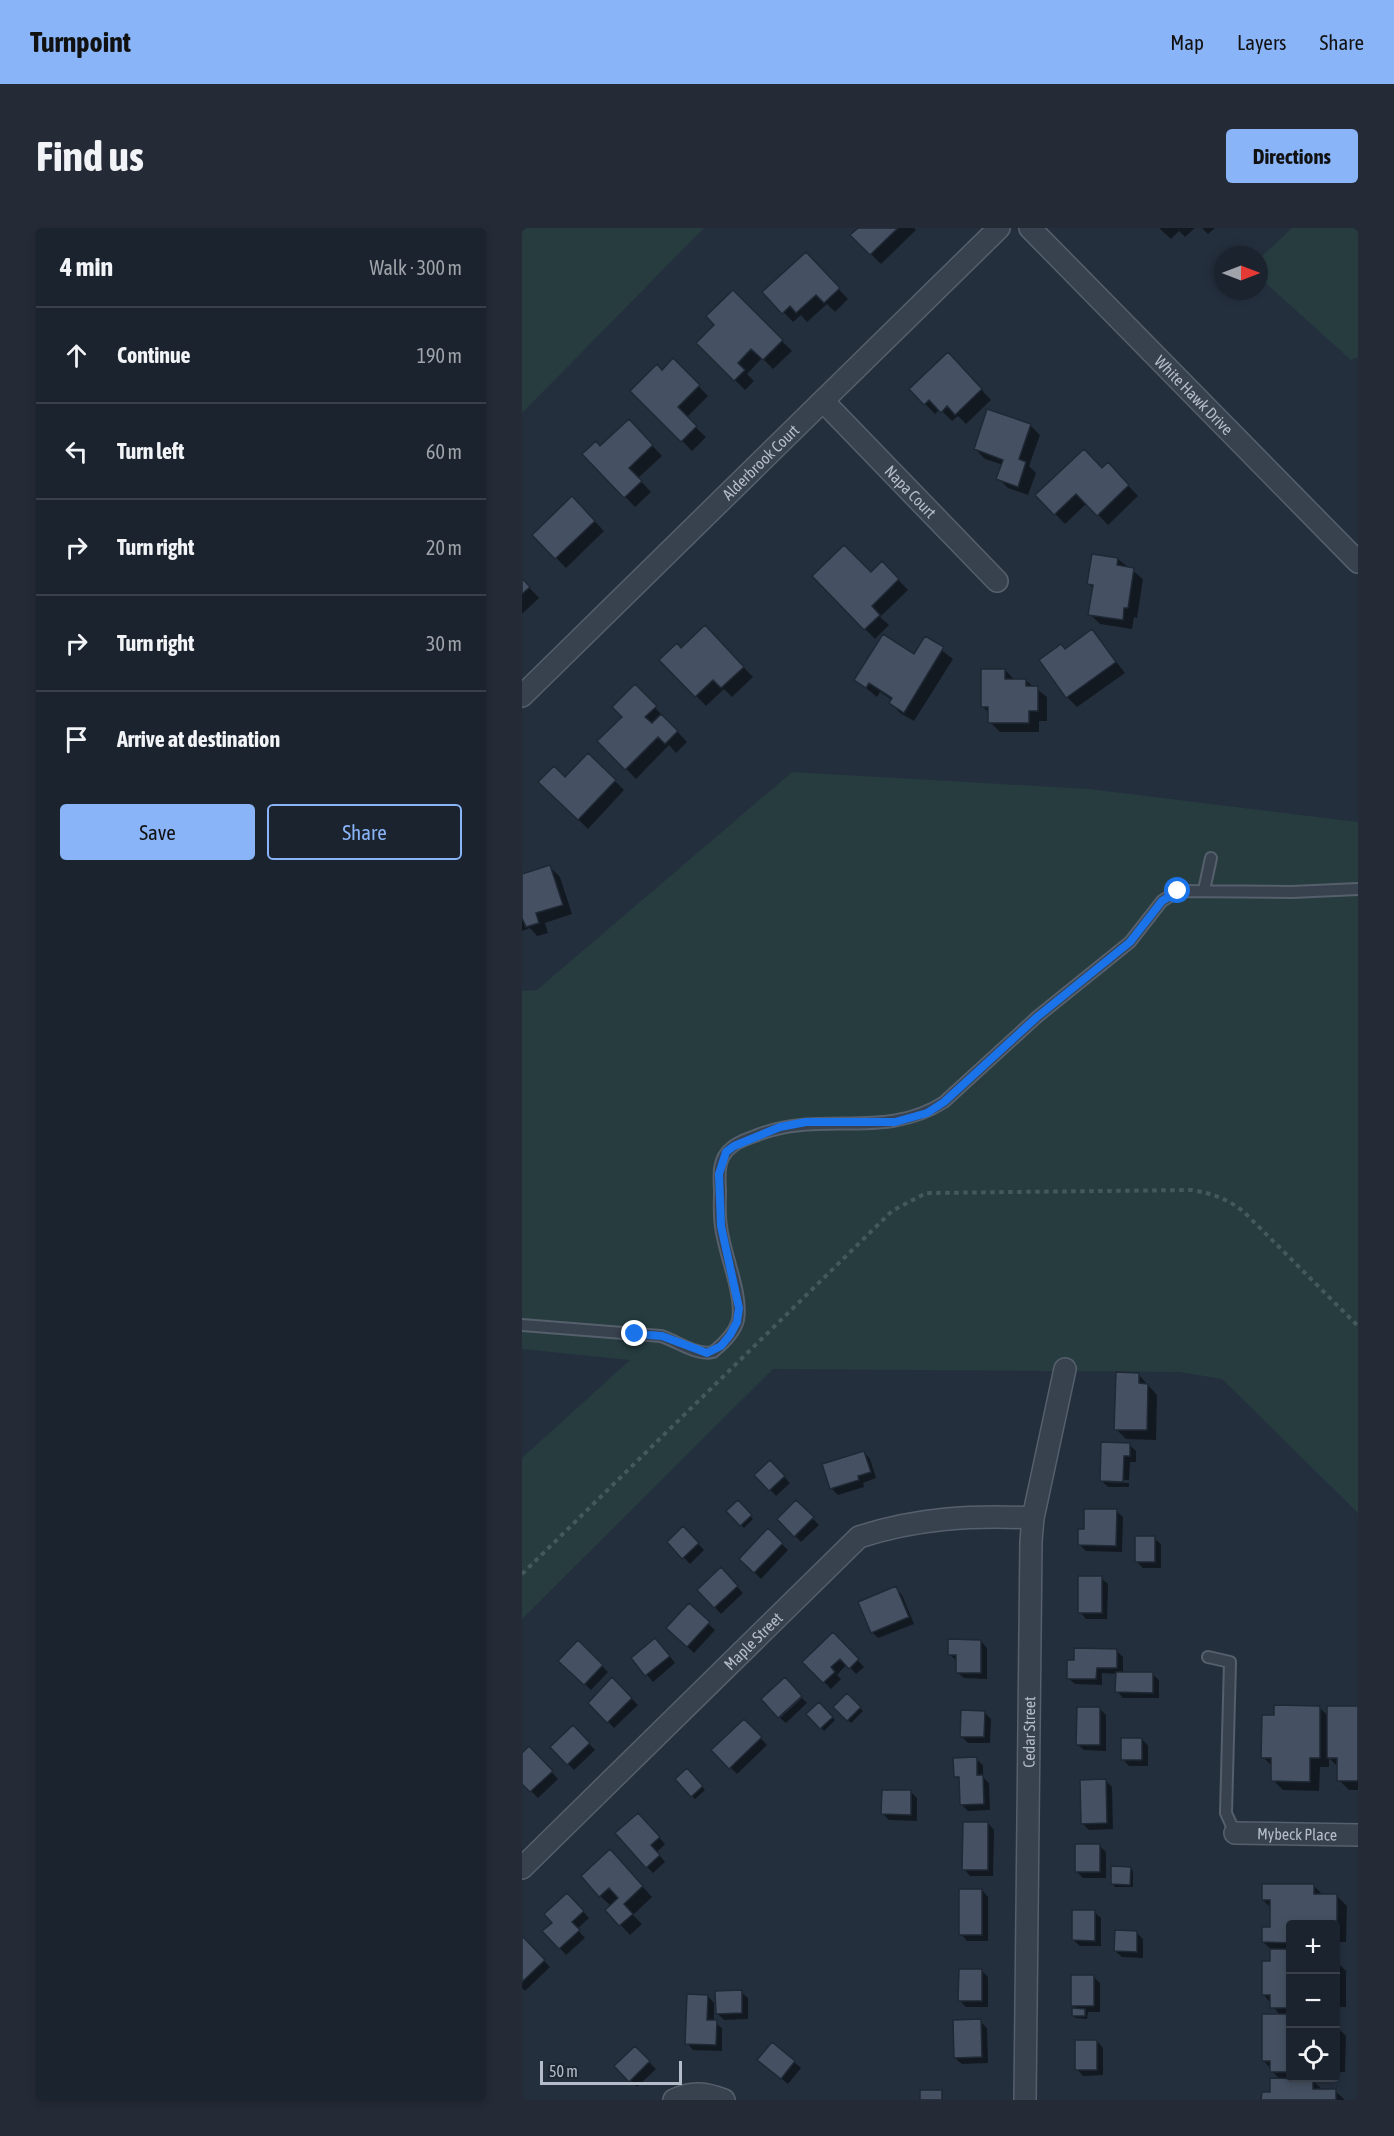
<!DOCTYPE html>
<html lang="en">
<head>
<meta charset="utf-8">
<style>
  :root { --surface:#1b232e; --page:#242b36; --text:#f1f3f6; --muted:#a0a4aa; --line:#39404a; --accent:#8ab4f8 }
  body { margin:0; font-family:"Asap Condensed",sans-serif; background:var(--page); color:var(--text) }
  .controls { position:absolute; right:18px; bottom:18px; display:grid; overflow:hidden; border-radius:6px; box-shadow:0 3px 9px #0003 }
  .controls button { width:54px; height:54px; display:grid; place-items:center; padding:0; border:0; border-bottom:2px solid var(--line); background:var(--surface); color:var(--text); font:30px sans-serif }
  .compass { position:absolute; left:692px; top:18px; width:54px; height:54px; border-radius:50%; background:var(--surface); box-shadow:0 3px 9px #0003; rotate:90deg }
  .scale { position:absolute; left:18px; bottom:15px; width:142px; box-sizing:border-box; padding-left:6px; border:3px solid #b4bcc9; border-top:0; font-size:16px; line-height:21px; white-space:nowrap; color:#b4bcc9; -webkit-text-stroke:4px #1d2633; paint-order:stroke }
  .stop { position:absolute; width:18px; height:18px; margin:-14px; border:4px solid #1a73e8; border-radius:50%; background:#fff }
  .stop.end { background:#1a73e8; border-color:#fff; box-shadow:0 2px 6px #0008 }
  .list { margin:0; padding:0; list-style:none }
  h2 { display:flex; justify-content:space-between; align-items:center; height:78px; margin:0; padding:0 24px; font-size:26px }
  h2 small { font-size:20px; font-weight:400; color:var(--muted) }
  .list li { display:grid; grid-template-columns:39px 1fr auto; gap:18px; align-items:center; box-sizing:border-box; height:96px; padding:0 24px; border-top:2px solid var(--line) }
  .list b { display:block; font-size:22px; white-space:nowrap }
  .list em { font-size:20px; font-style:normal; color:var(--muted) }
  .actions { display:flex; gap:12px; padding:18px 24px }
  .actions a { flex:1; padding:14px 0; border:2px solid var(--accent); border-radius:6px; text-align:center; font-size:21px; color:var(--accent) }
  .actions .main { background:var(--accent); color:#111 }
  .icon { flex:none; width:33px; height:33px; fill:none; stroke:currentColor; stroke-width:2; stroke-linecap:round; stroke-linejoin:round }
  .map { position:relative; flex:none; width:836px; height:1872px; overflow:hidden; border-radius:6px }
  header { display:flex; align-items:center; gap:36px; box-sizing:border-box; height:84px; padding:0 30px; background:var(--accent); color:#111 }
  header strong { font-size:28px }
  nav { display:flex; gap:33px; margin-inline-start:auto; font-size:21px }
  .intro { display:flex; align-items:center; justify-content:space-between; box-sizing:border-box; height:144px; padding:0 36px }
  h1 { margin:0; font-size:42px }
  .button { padding:15px 27px; border-radius:6px; background:var(--accent); color:#111; font-size:21px; font-weight:700 }
  main { display:flex; gap:36px; padding:0 36px }
  aside { flex:1; background:var(--surface); border-radius:6px; box-shadow:0 3px 9px #0003 }
  .map>svg:first-child { display:block }
  .green { fill:#263c3f }
  .shadow { fill:#0007 }
  .building { fill:#455162; stroke:#1f2835; stroke-width:1.5 }
  .lines { fill:none; stroke-linecap:round; stroke-linejoin:round }
  .service-casing { stroke:#565f6c; stroke-width:14 }
  .minor-casing { stroke:#565f6c; stroke-width:24 }
  .path { stroke:#44595c; stroke-width:4; stroke-dasharray:4.5 4.5; stroke-linecap:butt }
  .service { stroke:#38414e; stroke-width:10 }
  .minor { stroke:#38414e; stroke-width:21 }
  .route { stroke:#1a73e8; stroke-width:8 }
  .labels { text-anchor:middle; stroke-width:4.5; stroke-linejoin:round; paint-order:stroke }
  .street-label { font-size:16px; fill:#b4bcc9; stroke:#1d2633 }
</style>
</head>
<body>
<header>
<strong>Turnpoint</strong>
<nav><a>Map</a><a>Layers</a><a>Share</a></nav>
</header>
<div class="intro"><h1>Find us</h1><a class="button">Directions</a></div>
<main>
<aside>
<h2>4 min<small>Walk · 300 m</small></h2>
<ul class="list">
<li><svg class="icon" aria-label="ahead" viewBox="0 0 24 24"><path d="M12 20V5M6 11l6-6 6 6"/></svg><div><b>Continue</b></div><em>190 m</em></li>
<li><svg class="icon" aria-label="left" viewBox="0 0 24 24"><path d="M17 20v-9H6M10 6l-5 5 5 5"/></svg><div><b>Turn left</b></div><em>60 m</em></li>
<li><svg class="icon" aria-label="right" viewBox="0 0 24 24"><path d="M7 20v-9h11M14 6l5 5-5 5"/></svg><div><b>Turn right</b></div><em>20 m</em></li>
<li><svg class="icon" aria-label="right" viewBox="0 0 24 24"><path d="M7 20v-9h11M14 6l5 5-5 5"/></svg><div><b>Turn right</b></div><em>30 m</em></li>
<li><svg class="icon" aria-label="arrive" viewBox="0 0 24 24"><path d="M6 21V4h12l-3 4 3 4H6"/></svg><div><b>Arrive at destination</b></div></li>
</ul>
<div class="actions"><a class="main">Save</a><a>Share</a></div>
</aside>
<div class="map">
<svg width="836" height="1872" viewBox="0 0 836 1872">
  <rect width="100%" height="100%" fill="#242f3e"/>
  <path class="green" d="M0 0H182L0 185Z
    M770 0H836V129L829 132 737 49V31Z
    M270 544 567 561 836 594V1285L700 1151 658 1144 251 1141 0 1391V1230L108 1132 0 1121V763L15 762Z"/>
  <path class="shadow" d="M337 0H392L394 2 359 36 330 7Z
    M637 0H673L663 9 657 3 649 11Z
    M680 0H693L686 6Z
    M293 36 326 71 313 84 305 76 285 94 279 87 271 94 242 64Z
    M211 64 270 123 251 141 240 130 225 146 232 153 223 162 176 115 194 97Z
    M151 132 186 168 164 190 184 209 170 223 111 163 140 144Z
    M436 136 469 172 444 196 436 188 430 193 418 181 413 186 389 161Z
    M107 193 140 228 116 250 129 264 113 279 62 226 78 220Z
    M508 197 518 207 507 238 514 245 506 267 486 260 476 250 481 237 463 231 453 221Z
    M580 241 595 246 616 268 586 297 565 275 543 296 515 267Z
    M50 270 82 303 44 340 12 307Z
    M596 331 621 351 615 390 612 389 610 401 578 396 568 386 572 361 567 356Z
    M360 335 386 362 358 389 367 397 353 411 292 348 349 346Z
    M0 352 17 370 0 386Z
    M183 399 231 449 210 469 202 461 184 478 139 432 160 422Z
    M570 403 603 445 555 479 545 469 543 422Z
    M404 410 431 431 392 493 378 485 369 475 370 472 358 464 355 469 334 452 392 428Z
    M483 442 493 452H503L525 469V493H517V504H478L468 494V486L460 478Z
    M113 458 165 514 154 525 147 517 114 551 77 513 102 489Z
    M66 527 102 562 66 601 18 554 44 551Z
    M28 639 38 649 50 686 23 695 26 705 15 708 8 700 0 703V648Z
    M616 1146 635 1167 634 1212 604 1211 594 1201Z
    M608 1217 614 1223V1234H608L607 1252 584 1251V1254L607 1255V1259H586L579 1252Z
    M342 1224 348 1231 354 1250 341 1255 342 1259 316 1267 309 1260Z
    M248 1234 268 1255 254 1268 234 1247Z
    M216 1274 231 1291 222 1300 206 1283Z
    M274 1274 297 1297 279 1314 257 1291Z
    M594 1283 601 1289 600 1324 564 1323 558 1317Z
    M161 1300 182 1322 168 1336 147 1314Z
    M246 1302 266 1322 239 1351 219 1331Z
    M632 1310 639 1316V1340H621L614 1333Z
    M199 1341 221 1365 199 1386 177 1362Z
    M579 1350 586 1356 585 1391H564L558 1384Z
    M374 1360 380 1367 392 1396 356 1410 350 1404Z
    M167 1377 193 1402 172 1425 146 1400Z
    M311 1407 342 1439 334 1446 325 1436 315 1447 319 1451 309 1461 283 1434Z
    M459 1413 465 1420V1451L442 1450 435 1444V1433L427 1426Z
    M56 1414 86 1444 69 1462 38 1433Z
    M140 1418 153 1435 131 1454 111 1430Z
    M594 1422 601 1429V1445L630 1446 637 1452V1470H601L595 1463V1446L580 1445V1457L553 1456 546 1450 553 1433Z
    M90 1451 116 1477 92 1500 68 1475Z
    M325 1467 341 1483 329 1495 313 1479Z
    M280 1470 285 1475 264 1495 258 1490Z
    M297 1476 313 1492 302 1503 286 1486Z
    M798 1480 806 1488 836 1480V1562H827L817 1552V1540L807 1530V1539H798L797 1563 761 1562 751 1552V1539L741 1529 753 1489Z
    M578 1481 584 1487V1523L562 1522 555 1516Z
    M462 1484 469 1491 468 1515H446L439 1508Z
    M222 1493 245 1517 215 1546 191 1522Z
    M51 1499 73 1522 52 1542 30 1519Z
    M620 1511 626 1518V1538H607L601 1531Z
    M7 1520 36 1551 16 1570 0 1554V1527Z
    M454 1531 461 1537V1549L467 1555 468 1582 446 1583 439 1576V1554L433 1548Z
    M165 1542 183 1562 173 1571 155 1551Z
    M583 1552 590 1559 591 1601 567 1602 561 1596Z
    M389 1564 395 1570V1593L367 1592 361 1586Z
    M122 1593 143 1616 135 1624 143 1634 131 1645 125 1639Z
    M466 1595 472 1602 471 1648H448L442 1641Z
    M578 1618 584 1624V1650H561L554 1643Z
    M98 1633 130 1669 111 1687 120 1696 108 1707 85 1682 89 1678 78 1668Z
    M608 1640 611 1643V1659H593L591 1656Z
    M791 1657 802 1668H815L825 1678 824 1714H814V1696H768V1850H801V1854H792L801 1862 813 1863 823 1872H741L758 1852 741 1832 758 1787 741 1766 750 1734V1722L741 1714 750 1700V1681L741 1672Z
    M460 1662 466 1669V1713H445L439 1706Z
    M52 1673 67 1690 55 1701 63 1710 44 1727 38 1720Z
    M572 1684 579 1690V1718H558L551 1712Z
    M615 1705 621 1711V1730L600 1729 593 1723Z
    M1 1711 28 1739 3 1763 0 1760Z
    M814 1733 824 1743V1779H814Z
    M460 1743 466 1749V1779H444L438 1773Z
    M572 1749 578 1755V1784H566L565 1791 554 1790 551 1788 555 1782 550 1777Z
    M219 1764 226 1770V1791L202 1792 195 1785Z
    M186 1768 192 1775V1794L200 1800V1823L171 1822 165 1815Z
    M458 1793 465 1800 466 1835 440 1836 433 1830Z
    M814 1798 824 1808 823 1844H814Z
    M575 1813 581 1820V1847L561 1848 555 1841Z
    M113 1820 134 1841 115 1859 94 1838Z
    M272 1834 279 1840 266 1856 244 1838Z"/>
  <path class="building" d="M336 0H335H376L348 27 328 7Z
    M284 24 318 60 302 75 294 67 274 85 268 78 260 86 240 64Z
    M211 62 261 112 241 132 229 121 216 135 223 142 212 153 174 115 192 97 184 88Z
    M426 124 460 161 433 187 425 178 419 185 407 172 402 177 387 161Z
    M151 130 178 157 156 179 175 198 159 214 108 163 135 136 140 142Z
    M465 181 509 196 497 231 504 234 496 259 474 251 481 232 452 221Z
    M107 191 131 217 107 240 120 253 102 270 60 226 74 213 78 218Z
    M562 221 580 240 586 234 607 257 575 288 554 266 532 287 513 267Z
    M50 268 73 293 33 331 10 307Z
    M322 317 349 344 360 333 377 351 350 378 358 387 342 402 290 348Z
    M570 326 596 330 595 337 612 340 606 380H602L601 392 566 387 571 357 565 356Z
    M0 350 8 359 0 366Z
    M183 397 222 439 199 460 191 452 173 469 137 432 155 415 159 420Z
    M570 401 594 434 544 470 517 432 539 416 543 421Z
    M361 406 392 426 403 408 422 419 382 485 367 475 370 470 347 455 344 460 332 452Z
    M459 441H483V451H504V458H516V483H507V495H466V479H459Z
    M113 456 135 478 123 489 130 495 139 486 156 503 143 516 136 509 103 542 75 513 100 489 90 479Z
    M66 525 94 552 56 592 16 554 32 538 43 549Z
    M28 637 41 677 14 685 17 695 4 699 0 690V646Z
    M594 1144 617 1145V1155L626 1156 625 1202H592Z
    M579 1214 608 1215V1228H602L601 1254 578 1253Z
    M342 1223 349 1244 336 1248 337 1252 308 1261 300 1236Z
    M248 1232 263 1248 247 1263 232 1247Z
    M216 1272 230 1287 218 1298 204 1283Z
    M274 1272 292 1289 272 1309 255 1291Z
    M562 1281H595L594 1318 556 1317V1301H562Z
    M161 1298 177 1315 160 1331 145 1314Z
    M246 1300 261 1315 232 1345 217 1331Z
    M613 1308H633V1334H613Z
    M199 1339 216 1358 192 1380 175 1362Z
    M556 1348H580V1385H556Z
    M374 1358 387 1389 349 1405 336 1374Z
    M167 1375 188 1394 165 1419 144 1400Z
    M311 1404 337 1431 327 1441 318 1431 309 1439 313 1444 301 1455 280 1434Z
    M133 1410 148 1428 123 1448 109 1430Z
    M426 1411 459 1412V1445H434V1427H426Z
    M56 1412 81 1437 62 1457 36 1433Z
    M552 1420 595 1421V1440H575L574 1451H545V1432H552Z
    M594 1444H631V1465L593 1464Z
    M90 1449 110 1470 85 1495 66 1475Z
    M263 1449 280 1468 256 1490 239 1471Z
    M325 1465 339 1479 325 1493 311 1479Z
    M297 1474 311 1489 298 1501 284 1486Z
    M752 1477 798 1478V1530H788V1554L749 1553V1530H739L740 1487H752Z
    M805 1478H836V1553H815V1530H805Z
    M555 1479H578V1517H554Z
    M439 1482 463 1483 462 1509H438Z
    M222 1491 240 1509 207 1541 189 1522Z
    M51 1497 68 1515 45 1537 28 1519Z
    M599 1510H620V1532H599Z
    M7 1518 31 1543 8 1564 0 1556V1525Z
    M455 1529V1547H461L462 1576 438 1577 437 1549H432L431 1530Z
    M165 1540 181 1558 169 1569 153 1551Z
    M584 1551 585 1595 559 1596 558 1552Z
    M360 1562H389V1587L359 1586Z
    M116 1585 138 1609 129 1617 138 1627 124 1640 93 1605Z
    M441 1594H466V1642H440Z
    M553 1616H578V1644H553Z
    M88 1621 121 1658 102 1676 111 1686 97 1698 83 1682 96 1670 87 1660 77 1669 59 1648Z
    M589 1638 609 1639 608 1657 589 1656Z
    M740 1656H792V1666H815V1705L814 1696H768V1715L740 1714V1699H748V1672H740Z
    M437 1661H460V1707H437Z
    M45 1665 62 1683 50 1694 58 1702 37 1721 20 1703 30 1695 22 1686Z
    M550 1682H573V1713L550 1712Z
    M593 1702 615 1703V1724L592 1723Z
    M1 1709 23 1732 0 1754V1710Z
    M748 1721H768V1780H748V1767H740V1733H748Z
    M437 1741H460V1773H436Z
    M549 1747H572V1778H549Z
    M220 1762V1785L194 1786 193 1763Z
    M165 1766 186 1767 185 1792H195L194 1817 163 1816Z
    M550 1780 563 1781V1788H550Z
    M740 1786H768V1844H748V1833H740Z
    M459 1791 460 1829 432 1830 431 1792Z
    M553 1812H575V1842H553Z
    M250 1814 273 1833 259 1851 235 1832Z
    M113 1818 128 1833 107 1854 92 1838Z
    M748 1850 791 1851V1861H814V1872H739L740 1864H748Z
    M398 1862H420V1872H398Z"/>
  <g class="lines">
    <g class="service-casing">
      <path id="service" d="M682 662 689 630
        M0 1097 139 1108C155 1113 175 1128 191 1124 201 1116 213 1104 216 1092 221 1066 202 1026 199 998 197 987 198 974 198 962 197 947 196 930 209 920 215 914 225 911 233 908 297 881 362 913 422 874L515 789 608 714 640 673 656 663 770 664 836 661
        M686 1429 708 1434 704 1585 713 1605"/>
    </g>
    <g class="minor-casing">
      <g id="minor">
        <path id="s1" d="M508 0 836 334"/>
        <path id="s2" d="M301 173 475 353"/>
        <path id="s3" d="M0 468 477 0"/>
        <path id="s4" d="M713 1605 836 1607"/>
        <path id="s5" d="M0 1640 337 1309C395 1290 451 1287 511 1290"/>
        <path d="M152 1872C170 1863 184 1865 202 1872"/>
        <path id="s6" d="M503 1872 509 1313 511 1290 543 1141"/>
      </g>
    </g>
    <path class="path" d="M0 1346 370 983 404 965 670 962C691 966 707 971 723 985L836 1098"/>
    <use href="#service" class="service"/>
    <use href="#minor" class="minor"/>
  </g>
  <g class="lines">
    <path class="route" d="M113 1106 140 1108 185 1125 199 1118 208 1107 215 1094 217 1080 199 998 197 946 204 924 212 918 258 899 284 894H373L405 885 422 874 515 789 608 714 640 673 656 663"/>
  </g>
  <g class="labels">
    <g class="street-label">
      <text dy="6" stroke="none"><textPath href="#s1" startOffset="234">White Hawk Drive</textPath></text>
      <text dy="6" stroke="none"><textPath href="#s3" startOffset="334">Alderbrook Court</textPath></text>
      <text dy="6" stroke="none"><textPath href="#s2" startOffset="126">Napa Court</textPath></text>
      <text dy="6" stroke="none"><textPath href="#s5" startOffset="324">Maple Street</textPath></text>
      <text dy="6" stroke="none"><textPath href="#s6" startOffset="368">Cedar Street</textPath></text>
      <text dy="6" stroke="none"><textPath href="#s4" startOffset="62">Mybeck Place</textPath></text>
    </g>
  </g>
</svg>
<div class="controls">
<button>+</button>
<button>−</button>
<button><svg class="icon" aria-label="locate" viewBox="0 0 24 24"><circle cx="12" cy="12" r="6"/><path d="M12 2v4M12 18v4M2 12h4M18 12h4"/></svg></button>
</div>
<svg class="compass" viewBox="-18 -18 36 36"><path d="M0-13l5 13h-10z" fill="#e53935"/><path d="M0 13l5-13h-10z" fill="#a0a4aa"/></svg>
<div class="scale">50 m</div>
<div class="stop" style="left:656px;top:663px"></div>
<div class="stop end" style="left:113px;top:1106px"></div>
</div>
</main>
</body>
</html>
